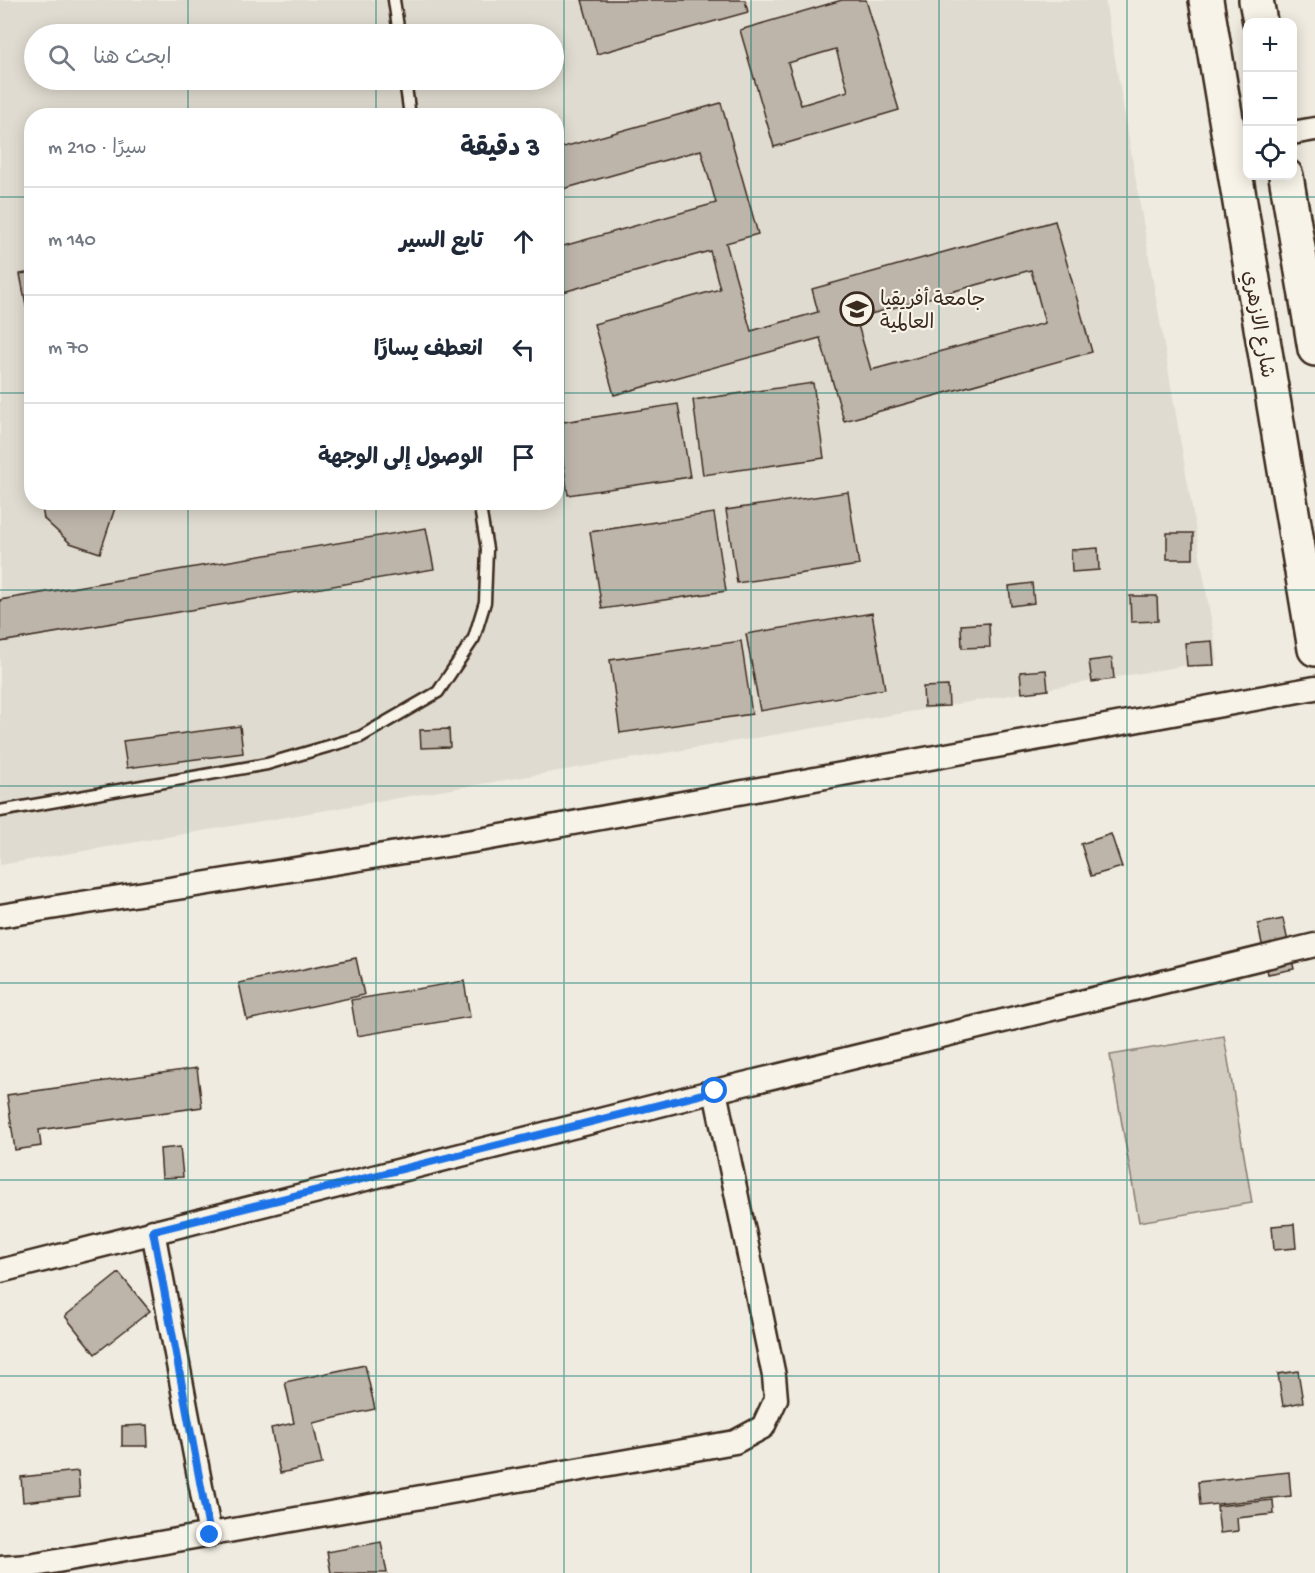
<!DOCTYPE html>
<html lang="ar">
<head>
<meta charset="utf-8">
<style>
  :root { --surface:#fff; --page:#f6f6f7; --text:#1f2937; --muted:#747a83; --line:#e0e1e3 }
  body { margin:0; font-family:"Gochi Hand","Playpen Sans Arabic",sans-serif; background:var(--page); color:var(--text); direction:rtl }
  .controls { position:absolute; right:18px; top:18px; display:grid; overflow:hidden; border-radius:12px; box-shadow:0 3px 15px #0003 }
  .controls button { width:54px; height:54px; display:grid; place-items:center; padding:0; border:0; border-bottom:2px solid var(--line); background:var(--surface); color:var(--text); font:30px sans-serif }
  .stop { position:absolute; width:18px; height:18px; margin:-14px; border:4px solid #1a73e8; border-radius:50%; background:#fff }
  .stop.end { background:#1a73e8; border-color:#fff; box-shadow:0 2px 6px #0008 }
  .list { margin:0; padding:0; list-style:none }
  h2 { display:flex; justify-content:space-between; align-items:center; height:78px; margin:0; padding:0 24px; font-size:26px }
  h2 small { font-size:20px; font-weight:400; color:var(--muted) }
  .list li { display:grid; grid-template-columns:39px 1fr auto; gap:18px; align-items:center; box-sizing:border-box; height:108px; padding:0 24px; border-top:2px solid var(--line) }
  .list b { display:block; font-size:22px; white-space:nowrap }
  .list em { font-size:20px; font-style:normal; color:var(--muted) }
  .icon { flex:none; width:33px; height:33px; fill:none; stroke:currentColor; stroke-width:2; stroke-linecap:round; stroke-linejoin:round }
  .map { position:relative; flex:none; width:1315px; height:1573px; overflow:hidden; direction:ltr }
  .search { position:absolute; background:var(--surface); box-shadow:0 3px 15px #0003; left:24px; top:24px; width:540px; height:66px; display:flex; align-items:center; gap:15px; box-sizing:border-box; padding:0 21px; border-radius:33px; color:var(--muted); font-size:22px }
  .panel { position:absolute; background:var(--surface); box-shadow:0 3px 15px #0003; left:24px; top:108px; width:540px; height:402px; border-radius:24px; direction:rtl }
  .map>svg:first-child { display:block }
  .built { fill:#e0dbd0; fill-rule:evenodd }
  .green { fill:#d1cbc0; stroke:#867a6f; stroke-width:1.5 }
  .building { fill:#bdb5aa; stroke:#3b2a1e; stroke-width:1.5; fill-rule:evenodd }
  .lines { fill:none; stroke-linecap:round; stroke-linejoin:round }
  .service-casing { stroke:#3b2a1e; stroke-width:15 }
  .minor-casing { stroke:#3b2a1e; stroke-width:27 }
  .primary-casing { stroke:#3b2a1e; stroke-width:38 }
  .service { stroke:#f7f3e8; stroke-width:10 }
  .minor { stroke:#f7f3e8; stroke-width:22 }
  .primary { stroke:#f7f3e8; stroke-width:33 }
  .route { stroke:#1a73e8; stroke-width:8 }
  .grid { fill:none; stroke:#0f766e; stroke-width:1.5; stroke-opacity:0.55 }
  .labels { text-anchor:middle; stroke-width:4.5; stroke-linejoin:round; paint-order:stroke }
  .poi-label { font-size:20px; fill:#3b2a1e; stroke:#f7f3e8; text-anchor:start }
  .street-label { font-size:20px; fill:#3b2a1e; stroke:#f7f3e8 }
</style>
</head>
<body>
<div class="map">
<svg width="1315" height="1573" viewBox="0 0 1315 1573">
  <rect width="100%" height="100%" fill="#efebe0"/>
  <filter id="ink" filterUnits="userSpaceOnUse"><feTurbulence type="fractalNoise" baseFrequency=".0167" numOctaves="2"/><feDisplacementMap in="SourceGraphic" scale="12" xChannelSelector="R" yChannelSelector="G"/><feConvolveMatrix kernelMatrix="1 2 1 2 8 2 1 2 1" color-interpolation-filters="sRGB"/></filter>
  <g filter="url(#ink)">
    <path class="built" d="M0 0H1105L1218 660 0 865ZM34 34H554V80H34ZM32 116H556V502H32Z"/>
    <path class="green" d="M1224 1036 1252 1203 1139 1222 1110 1055Z"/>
    <path class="building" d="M582 0H745L748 12 597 54Z
      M842 0H866L899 110 774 147 740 30ZM836 49 848 91 801 105 788 63Z
      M721 103 758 234 726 243 751 331 818 312 812 289 1055 221 1092 352 844 421 820 338 614 395 594 324 720 289 710 251 556 294V248L716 203 701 150 556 191V149ZM1031 270 1045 323 871 370 856 318Z
      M32 272V336L20 274Z
      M813 383 824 458 703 475 693 400Z
      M678 404 690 477 568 495 557 423Z
      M848 492 859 565 737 583 726 510Z
      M41 502H117L100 553 70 543 44 519Z
      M714 513 726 591 602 609 590 532Z
      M426 528 434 569 0 642V600Z
      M1167 533H1193V559H1167Z
      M1098 548 1099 570 1072 572 1071 550Z
      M1032 583 1034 603 1011 606 1009 586Z
      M1130 596H1157L1158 621 1131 622Z
      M872 613 885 689 760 711 746 634Z
      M989 623 990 647 962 648 961 625Z
      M741 641 752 714 620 733 610 660Z
      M1212 641 1214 665 1187 666 1185 643Z
      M1112 658 1114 679 1092 682 1089 661Z
      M1046 670 1048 690 1022 693 1020 672Z
      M948 686 949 706 924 707 923 687Z
      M240 726 243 753 127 768 123 741Z
      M449 729 450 747 421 748 420 730Z
      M1111 834 1122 867 1091 876 1081 844Z
      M1283 919 1294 969 1268 974 1258 924Z
      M356 958 364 995 247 1020 239 983Z
      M464 981 470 1017 357 1036 351 1000Z
      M197 1068 202 1107 39 1130 41 1146 15 1150 7 1095Z
      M180 1147 183 1177 162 1178 160 1149Z
      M1294 1224 1296 1248 1274 1250 1272 1226Z
      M119 1273 150 1311 95 1354 65 1316Z
      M365 1365 375 1409 313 1423 322 1464 280 1473 271 1428 294 1423 285 1382Z
      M1298 1371 1303 1402 1283 1406 1278 1374Z
      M147 1425 148 1446H122V1426Z
      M78 1471 80 1496 23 1502 21 1477Z
      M1289 1472 1291 1496 1200 1506 1198 1482Z
      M1273 1500 1274 1514 1237 1518 1238 1531 1220 1533 1217 1506Z
      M381 1542 387 1573H331L327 1552Z"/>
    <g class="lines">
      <g class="service-casing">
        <path id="service" d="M394 0 399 34
          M405 80 410 116
          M0 811 267 764 360 737 438 692 474 638 485 602 487 549 479 502"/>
      </g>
      <g class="minor-casing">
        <path id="minor" d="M1292 133 1315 129
          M0 916 485 839 1315 688
          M153 1231 210 1535
          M0 1271 715 1091 1315 945
          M0 1568 29 1566 735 1442 763 1427 776 1399 774 1376 715 1091"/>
      </g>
      <g class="primary-casing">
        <path id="primary" d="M1206 0 1315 649
          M1256 0 1260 22
          M1286 176 1315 349"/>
      </g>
      <use href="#service" class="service"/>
      <use href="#minor" class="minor"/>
      <use href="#primary" class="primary"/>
    </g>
  </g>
  <g class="lines" filter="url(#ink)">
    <path class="route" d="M210 1535 153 1231 715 1091"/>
  </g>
  <path class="grid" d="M188 0V34M376 0V34M564 0V1573M751 0V1573M939 0V1573M1127 0V1573M188 80V116M376 80V116M0 197H32M556 197H1315M0 393H32M556 393H1315M188 502V1573M376 502V1573M0 590H1315M0 786H1315M0 983H1315M0 1180H1315M0 1376H1315"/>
  <defs>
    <g id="university-ring" transform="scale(1.725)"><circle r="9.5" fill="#f7f3e8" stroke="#3b2a1e" stroke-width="1.5"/><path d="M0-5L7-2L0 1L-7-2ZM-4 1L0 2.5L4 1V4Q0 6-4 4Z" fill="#3b2a1e"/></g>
  </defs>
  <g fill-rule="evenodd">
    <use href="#university-ring" x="857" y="309"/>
  </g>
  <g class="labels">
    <g class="poi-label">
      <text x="880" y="305">جامعة أفريقيا<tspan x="880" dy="23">العالمية</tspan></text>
    </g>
    <g class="street-label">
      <text transform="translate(1260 324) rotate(80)" y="7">شارع الازهري</text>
    </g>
  </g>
</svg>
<div class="controls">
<button>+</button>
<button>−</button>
<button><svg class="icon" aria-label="locate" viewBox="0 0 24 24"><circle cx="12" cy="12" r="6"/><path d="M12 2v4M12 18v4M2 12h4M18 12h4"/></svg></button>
</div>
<div class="stop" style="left:715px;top:1091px"></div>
<div class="stop end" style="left:210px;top:1535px"></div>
<div class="search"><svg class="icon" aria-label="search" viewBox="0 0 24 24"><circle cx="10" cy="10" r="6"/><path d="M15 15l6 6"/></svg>ابحث هنا</div>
<section class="panel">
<h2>3 دقيقة<small>سيرًا · 210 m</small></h2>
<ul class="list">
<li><svg class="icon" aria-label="ahead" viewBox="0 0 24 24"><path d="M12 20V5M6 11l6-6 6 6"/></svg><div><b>تابع السير</b></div><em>140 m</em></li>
<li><svg class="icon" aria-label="left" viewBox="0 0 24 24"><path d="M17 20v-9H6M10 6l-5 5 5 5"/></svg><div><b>انعطف يسارًا</b></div><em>70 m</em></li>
<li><svg class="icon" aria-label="arrive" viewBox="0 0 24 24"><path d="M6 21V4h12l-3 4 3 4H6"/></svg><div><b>الوصول إلى الوجهة</b></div></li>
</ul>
</section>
</div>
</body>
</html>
